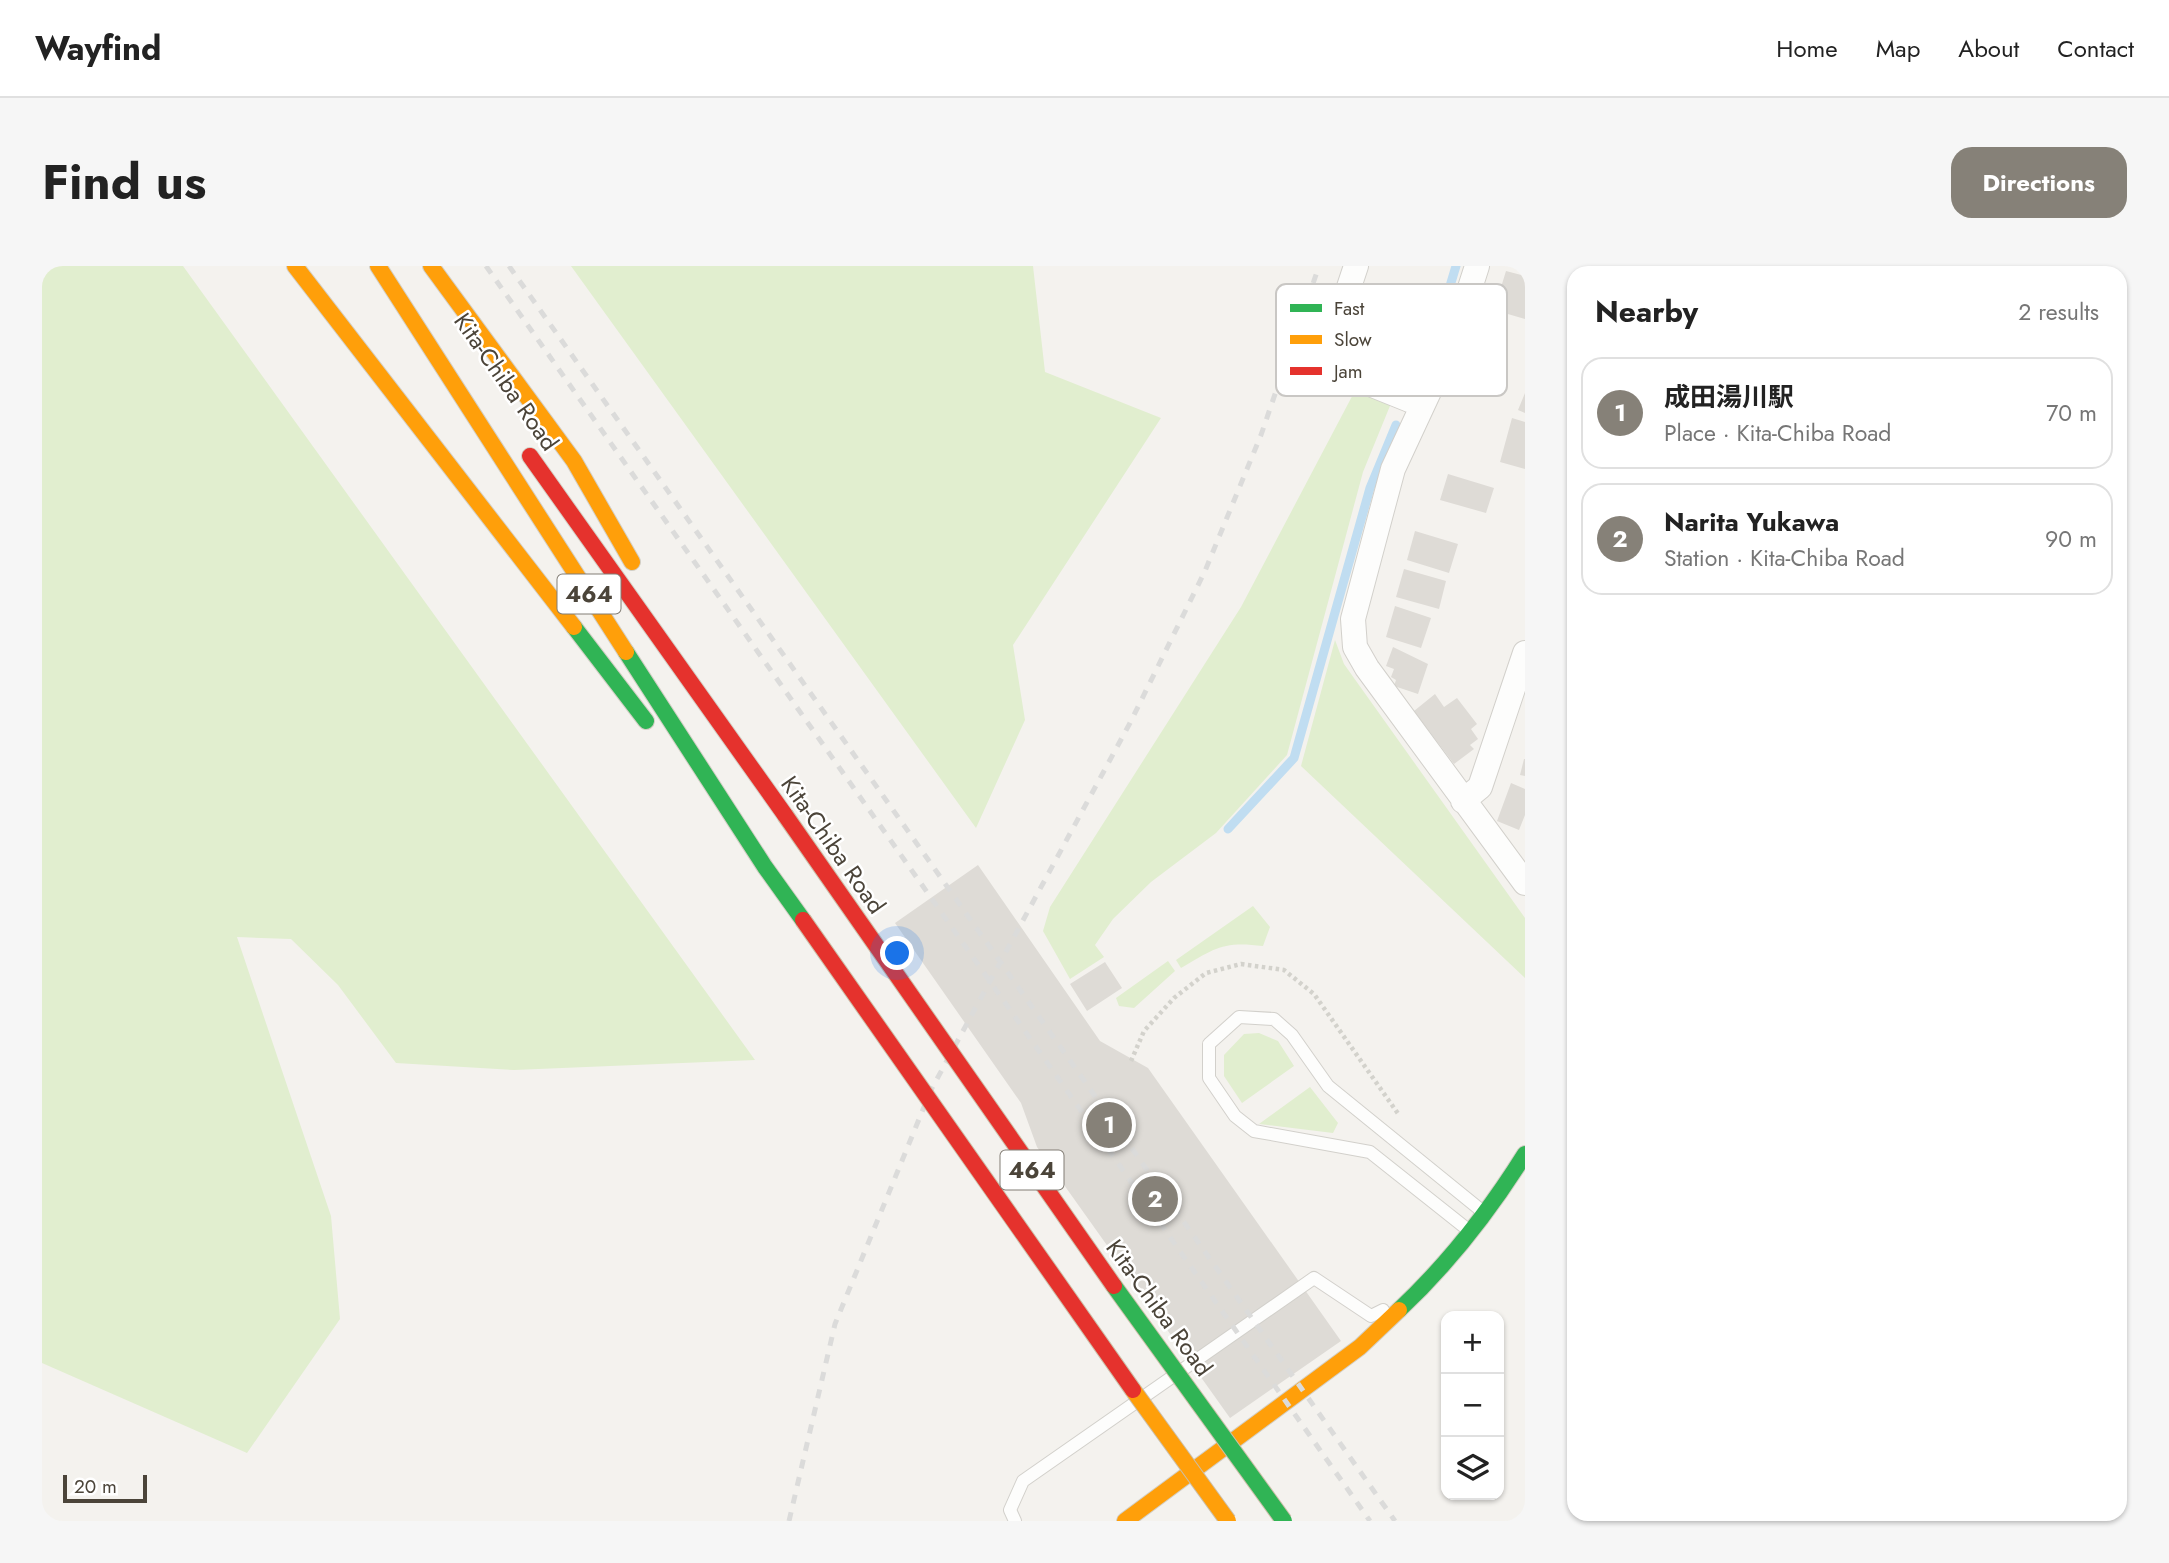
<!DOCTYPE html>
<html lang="en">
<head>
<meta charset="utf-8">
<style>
  :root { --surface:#fff; --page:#f6f6f6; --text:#222; --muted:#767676; --line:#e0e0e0; --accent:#868178 }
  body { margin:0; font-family:Jost,"Noto Sans JP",sans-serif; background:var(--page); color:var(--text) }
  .controls { position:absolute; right:21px; bottom:21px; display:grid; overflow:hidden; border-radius:14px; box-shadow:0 2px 5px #0004 }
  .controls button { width:63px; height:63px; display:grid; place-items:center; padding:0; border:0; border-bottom:2px solid var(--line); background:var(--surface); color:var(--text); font:35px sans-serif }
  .scale { position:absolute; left:21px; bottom:18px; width:84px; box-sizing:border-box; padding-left:7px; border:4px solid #4b4439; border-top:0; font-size:19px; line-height:24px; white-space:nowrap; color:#4b4439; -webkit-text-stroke:5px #fff; paint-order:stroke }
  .you { position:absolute; left:856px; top:688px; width:24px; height:24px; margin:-18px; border:5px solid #fff; border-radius:50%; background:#1a73e8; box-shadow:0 0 0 10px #1a73e833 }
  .badge { display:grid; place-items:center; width:46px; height:46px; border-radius:50%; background:var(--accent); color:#fff; font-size:23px; font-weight:700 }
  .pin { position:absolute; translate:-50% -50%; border:4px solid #fff; box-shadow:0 2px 7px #0006 }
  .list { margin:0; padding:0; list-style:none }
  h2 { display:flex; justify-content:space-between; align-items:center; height:91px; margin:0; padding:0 28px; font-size:30px }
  h2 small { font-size:23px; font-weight:400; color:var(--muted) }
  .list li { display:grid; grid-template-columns:46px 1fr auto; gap:21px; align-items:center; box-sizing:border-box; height:112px; margin:0 14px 14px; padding:0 14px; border:2px solid var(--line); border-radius:21px }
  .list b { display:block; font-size:26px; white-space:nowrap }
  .list p { margin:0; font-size:23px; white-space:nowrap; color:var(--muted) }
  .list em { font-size:23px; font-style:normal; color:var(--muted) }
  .icon { flex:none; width:38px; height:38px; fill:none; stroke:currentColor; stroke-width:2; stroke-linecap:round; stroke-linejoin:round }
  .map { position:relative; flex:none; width:1483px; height:1255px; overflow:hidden; border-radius:21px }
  header { display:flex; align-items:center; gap:42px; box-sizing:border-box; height:98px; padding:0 35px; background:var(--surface); border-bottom:2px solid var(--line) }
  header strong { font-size:33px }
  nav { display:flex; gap:38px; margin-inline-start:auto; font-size:24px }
  .intro { display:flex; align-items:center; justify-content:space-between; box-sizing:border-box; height:168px; padding:0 42px }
  h1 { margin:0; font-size:49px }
  .button { padding:18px 32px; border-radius:21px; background:var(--accent); color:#fff; font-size:24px; font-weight:700 }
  main { display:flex; gap:42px; padding:0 42px }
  aside { flex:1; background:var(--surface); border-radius:21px; box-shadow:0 2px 5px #0004 }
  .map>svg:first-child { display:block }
  .green { fill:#e1eecf }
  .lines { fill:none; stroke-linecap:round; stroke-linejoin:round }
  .stream { stroke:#c0ddf1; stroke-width:9 }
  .building { fill:#dedbd6 }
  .lane-casing { stroke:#d2d0cb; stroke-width:14 }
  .street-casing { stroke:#d2d0cb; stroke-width:26 }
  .fast-casing { stroke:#d3cfc5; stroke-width:18 }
  .slow-casing { stroke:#d3cfc5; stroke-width:18 }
  .jam-casing { stroke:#d3cfc5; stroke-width:18 }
  .path { stroke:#d3d2cc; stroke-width:4.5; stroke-dasharray:3.5 3.5; stroke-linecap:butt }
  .lane { stroke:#fdfdfc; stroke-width:12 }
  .street { stroke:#fdfdfc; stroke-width:24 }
  .fast { stroke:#30b455; stroke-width:16 }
  .slow { stroke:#ff9f0a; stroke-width:16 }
  .jam { stroke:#e5322d; stroke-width:16 }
  .rail { stroke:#dbdbda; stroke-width:5; stroke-dasharray:9 9; stroke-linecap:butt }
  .fast-bridge-casing { stroke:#ccbfa9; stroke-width:18; stroke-linecap:butt }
  .slow-bridge-casing { stroke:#ccbfa9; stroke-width:18; stroke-linecap:butt }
  .jam-bridge-casing { stroke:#ccbfa9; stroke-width:18; stroke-linecap:butt }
  .fast-bridge { stroke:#30b455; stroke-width:16 }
  .slow-bridge { stroke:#ff9f0a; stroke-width:16 }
  .jam-bridge { stroke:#e5322d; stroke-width:16 }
  .labels { text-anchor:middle; stroke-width:5; stroke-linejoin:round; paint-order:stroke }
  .shield { fill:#fff; stroke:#817c74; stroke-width:2 }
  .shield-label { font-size:23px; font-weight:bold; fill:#4b4439 }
  .street-label { font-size:24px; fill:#4b4439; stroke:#fff }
  .key { fill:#fff; stroke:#c9c7c4; stroke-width:2 }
  .key-label { font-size:19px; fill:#4b4439 }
</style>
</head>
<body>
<header>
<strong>Wayfind</strong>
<nav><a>Home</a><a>Map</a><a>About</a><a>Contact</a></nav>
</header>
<div class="intro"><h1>Find us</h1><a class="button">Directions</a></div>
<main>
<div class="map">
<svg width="1483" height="1255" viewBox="0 0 1483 1255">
  <rect width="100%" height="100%" fill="#f4f2ee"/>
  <path class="green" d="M0 0H141L713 794 472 804 354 797 296 719 249 673 195 671 289 950 298 1053 205 1187 0 1097Z
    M529 0H991L1003 106 1119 152 971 379 983 454 934 562Z
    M1326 100 1361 108 1321 206 1245 489 1174 567 1109 616 1071 653 1053 679 1062 691 1028 713 1001 665 1008 641 1199 341Z
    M1293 374 1302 398 1483 652V712L1259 500Z
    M1211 640 1228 661 1221 680C1181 675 1173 682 1139 702L1134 694Z
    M1126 695 1133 705 1092 742 1077 740 1074 732Z
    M1217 767 1236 775 1252 800 1200 837 1182 810V789L1202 768Z
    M1268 821 1296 857 1291 867 1217 858Z"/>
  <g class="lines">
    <path class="stream" d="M1377 104 1396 60 1414 0
      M1186 563 1252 492 1328 222 1354 159"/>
  </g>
  <path class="building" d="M1464 5 1483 10V53L1452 44Z
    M1483 127V147L1476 144Z
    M1470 152 1483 156V203L1458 196Z
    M1406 208 1452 222 1444 247 1398 234Z
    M1373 265 1416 278 1407 307 1365 294Z
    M1362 303 1404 315 1397 343 1354 331Z
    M1353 340 1389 352 1379 382 1344 371Z
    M1351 381 1386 398 1376 428 1352 420 1354 414 1349 411 1352 403 1344 400Z
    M1393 428 1402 441 1415 432 1435 458 1429 463 1436 473 1428 479 1432 483 1412 498 1372 445Z
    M1482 493H1483V510L1478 509Z
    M1469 517 1483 523V549L1477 564 1455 555Z
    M936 599 1058 775 1106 802 1299 1075 1188 1152 995 881 979 837 853 657Z
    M1063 696 1080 722 1045 745 1028 718Z"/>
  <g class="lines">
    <g class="lane-casing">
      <path id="lane" d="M1425 963 1328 886 1212 865 1193 850 1167 812V778L1197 751 1232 753 1250 769 1286 820 1440 945
        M973 1255 968 1244 981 1215 1272 1012 1329 1050 1341 1044"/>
    </g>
    <g class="street-casing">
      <path id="street" d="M1314 0 1281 99 1380 139
        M1435 0 1412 72 1351 203 1340 244 1311 353 1313 381 1325 402 1483 617
        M1421 535 1438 521 1483 387"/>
    </g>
    <g class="fast-casing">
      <path id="fast" d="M532 361 604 455
        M584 386 723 601 761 654
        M1357 1044C1405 999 1448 944 1483 888"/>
    </g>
    <g class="slow-casing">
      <path id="slow" d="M253 0 532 361
        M336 0 584 386
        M389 0 532 195 590 296
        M1083 1255 1318 1081 1357 1044"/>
    </g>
    <g class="jam-casing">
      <path id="jam" d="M488 190 743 549"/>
    </g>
    <path class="path" d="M1089 795 1102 765 1132 732 1164 707 1199 698 1242 704 1272 728 1357 849"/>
    <use href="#lane" class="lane"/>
    <use href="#street" class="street"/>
    <use href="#fast" class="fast"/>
    <use href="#slow" class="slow"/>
    <use href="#jam" class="jam"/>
    <path class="rail" d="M444 0 1328 1255
      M467 0 1353 1255
      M747 1255 793 1058 889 824 1088 457 1163 305 1219 169 1277 0"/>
    <g class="fast-bridge-casing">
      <path id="fast-bridge" d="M1072 1020 1242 1255"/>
    </g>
    <g class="slow-bridge-casing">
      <path id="slow-bridge" d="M1091 1124 1186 1255"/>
    </g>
    <g class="jam-bridge-casing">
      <path id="jam-bridge" d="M743 549 1072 1020
        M761 654 1091 1124"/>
    </g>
    <use href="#fast-bridge" class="fast-bridge"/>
    <use href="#slow-bridge" class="slow-bridge"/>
    <use href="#jam-bridge" class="jam-bridge"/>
  </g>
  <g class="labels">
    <g class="shield">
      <rect x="515.5" y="308.5" width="63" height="39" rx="5"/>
      <rect x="958.5" y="884.5" width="63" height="39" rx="5"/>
    </g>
    <g class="shield-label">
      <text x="547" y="336">464</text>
      <text x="990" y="912">464</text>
    </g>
    <g class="street-label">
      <text transform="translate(464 116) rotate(55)" y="8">Kita-Chiba Road</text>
      <text transform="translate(791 579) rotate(55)" y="8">Kita-Chiba Road</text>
      <text transform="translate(1117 1042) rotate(54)" y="8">Kita-Chiba Road</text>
    </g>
  </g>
  <rect x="1234" y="18" width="231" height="112" rx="10" class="key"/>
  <rect x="1248" y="38" width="32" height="8" fill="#30b455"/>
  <rect x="1248" y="69" width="32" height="9" fill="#ff9f0a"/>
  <rect x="1248" y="101" width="32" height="8" fill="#e5322d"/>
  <g class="key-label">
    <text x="1292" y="49">Fast</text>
    <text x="1292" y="80">Slow</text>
    <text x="1292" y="112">Jam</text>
  </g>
</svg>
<div class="controls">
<button>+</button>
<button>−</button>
<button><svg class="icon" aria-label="layers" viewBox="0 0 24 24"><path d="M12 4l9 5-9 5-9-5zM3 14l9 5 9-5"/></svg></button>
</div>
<div class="scale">20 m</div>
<div class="you"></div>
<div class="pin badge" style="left:1067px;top:859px">1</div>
<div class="pin badge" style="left:1113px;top:933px">2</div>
</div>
<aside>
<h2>Nearby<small>2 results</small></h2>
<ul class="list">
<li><span class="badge">1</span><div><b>成田湯川駅</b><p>Place · Kita-Chiba Road</p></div><em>70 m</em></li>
<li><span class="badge">2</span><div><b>Narita Yukawa</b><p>Station · Kita-Chiba Road</p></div><em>90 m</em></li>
</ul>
</aside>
</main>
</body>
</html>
